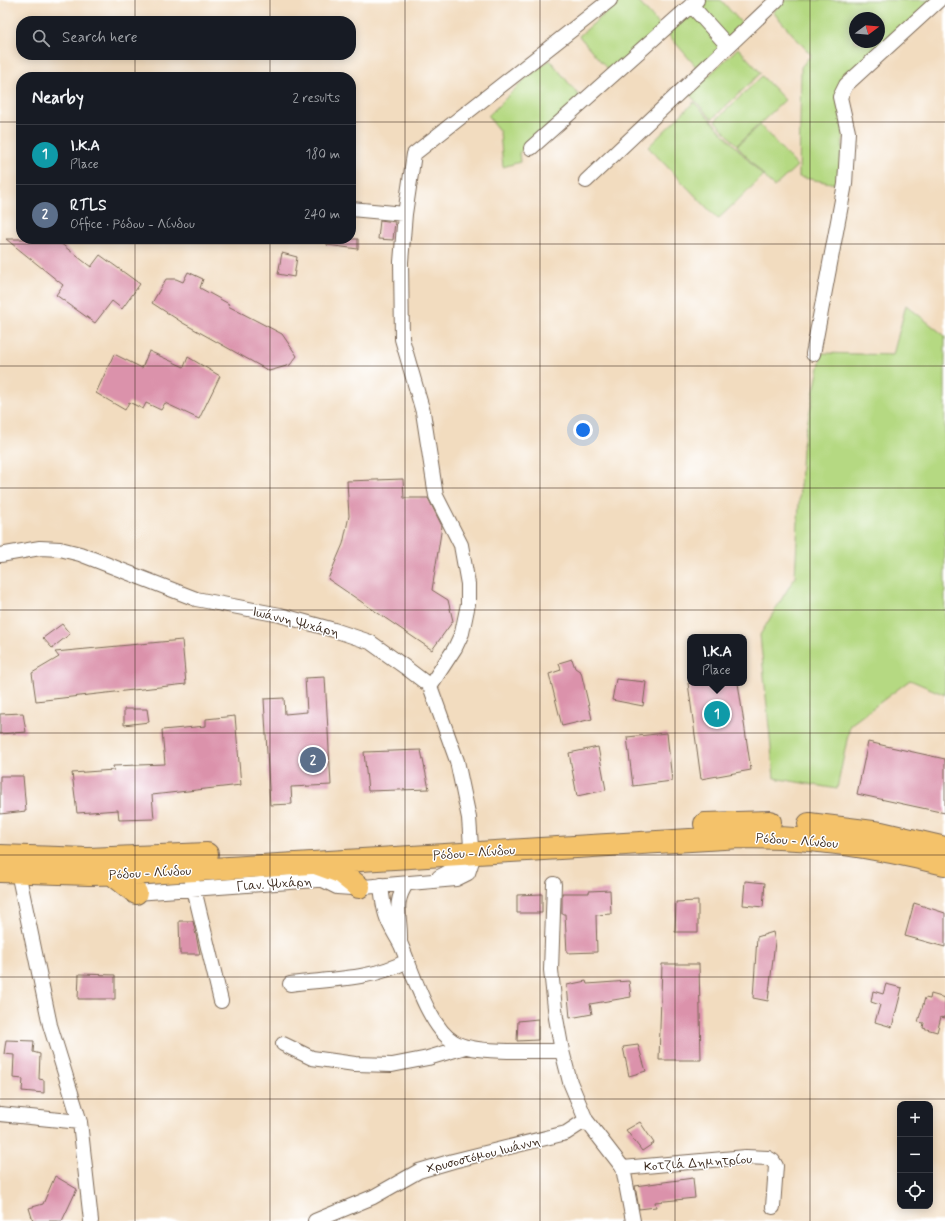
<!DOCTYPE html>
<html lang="en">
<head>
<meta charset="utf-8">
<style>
  :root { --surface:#171b24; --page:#242831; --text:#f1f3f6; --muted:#9ea1a6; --line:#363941; --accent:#1f6fb2 }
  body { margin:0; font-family:Mynerve,sans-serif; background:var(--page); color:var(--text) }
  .controls { position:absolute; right:12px; bottom:12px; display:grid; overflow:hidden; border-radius:8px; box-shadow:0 2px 10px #0003 }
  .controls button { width:36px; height:36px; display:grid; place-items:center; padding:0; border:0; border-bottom:1px solid var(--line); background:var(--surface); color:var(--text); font:20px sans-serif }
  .compass { position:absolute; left:849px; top:12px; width:36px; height:36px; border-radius:50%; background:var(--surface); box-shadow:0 2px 10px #0003; rotate:74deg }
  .you { position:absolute; left:583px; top:430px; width:14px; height:14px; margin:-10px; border:3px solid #fff; border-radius:50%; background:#1a73e8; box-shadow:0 0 0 6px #1a73e833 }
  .badge { display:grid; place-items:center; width:26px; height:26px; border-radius:50%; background:var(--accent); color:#fff; font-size:13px; font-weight:700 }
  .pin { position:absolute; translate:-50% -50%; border:2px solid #fff; box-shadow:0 1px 4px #0006 }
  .popup { position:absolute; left:687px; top:634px; width:60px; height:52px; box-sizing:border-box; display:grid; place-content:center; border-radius:8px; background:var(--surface); filter:drop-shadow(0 1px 3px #0005); font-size:13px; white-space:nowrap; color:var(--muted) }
  .popup b { font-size:15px; color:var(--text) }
  .popup::after { content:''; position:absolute; left:50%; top:100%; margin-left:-8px; border:8px solid transparent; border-top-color:var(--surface) }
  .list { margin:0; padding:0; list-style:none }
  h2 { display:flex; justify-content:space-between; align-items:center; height:52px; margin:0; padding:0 16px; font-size:17px }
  h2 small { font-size:13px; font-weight:400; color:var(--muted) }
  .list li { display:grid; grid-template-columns:26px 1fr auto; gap:12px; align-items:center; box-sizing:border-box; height:60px; padding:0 16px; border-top:1px solid var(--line) }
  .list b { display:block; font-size:15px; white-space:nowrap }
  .list p { margin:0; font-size:13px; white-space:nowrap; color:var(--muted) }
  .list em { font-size:13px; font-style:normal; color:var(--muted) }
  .icon { flex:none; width:22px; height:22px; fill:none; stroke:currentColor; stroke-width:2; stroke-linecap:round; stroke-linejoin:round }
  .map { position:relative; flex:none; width:945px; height:1221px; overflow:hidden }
  .search { position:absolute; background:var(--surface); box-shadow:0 2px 10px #0003; left:16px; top:16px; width:340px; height:44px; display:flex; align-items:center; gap:10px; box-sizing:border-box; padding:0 14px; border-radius:16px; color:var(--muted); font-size:15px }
  .panel { position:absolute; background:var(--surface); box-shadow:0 2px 10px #0003; left:16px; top:72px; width:340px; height:172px; border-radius:16px }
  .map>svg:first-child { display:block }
  .green { fill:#b5d982; stroke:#788250; fill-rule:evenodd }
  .building { fill:#db92ab }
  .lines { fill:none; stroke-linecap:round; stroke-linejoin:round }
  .minor-casing { stroke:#7b6856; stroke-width:16 }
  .primary-casing { stroke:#7b6856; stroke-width:24 }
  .minor { stroke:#fff; stroke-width:14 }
  .primary { stroke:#f4c26a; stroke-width:22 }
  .grid { fill:none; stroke:#3b2a1e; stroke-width:1; stroke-opacity:0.55 }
  .labels { text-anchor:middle; stroke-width:3; stroke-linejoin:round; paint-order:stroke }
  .street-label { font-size:13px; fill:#3b2a1e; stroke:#fff }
</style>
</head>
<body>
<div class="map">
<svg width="945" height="1221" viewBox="0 0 945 1221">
  <rect width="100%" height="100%" fill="#fff"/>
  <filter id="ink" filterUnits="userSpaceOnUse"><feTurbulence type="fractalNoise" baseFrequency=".025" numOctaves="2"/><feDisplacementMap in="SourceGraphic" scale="8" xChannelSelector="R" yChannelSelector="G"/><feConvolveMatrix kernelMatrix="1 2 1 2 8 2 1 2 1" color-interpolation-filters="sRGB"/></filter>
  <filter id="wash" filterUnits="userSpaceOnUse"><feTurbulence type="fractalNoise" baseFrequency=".012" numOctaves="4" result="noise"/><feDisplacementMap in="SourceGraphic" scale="16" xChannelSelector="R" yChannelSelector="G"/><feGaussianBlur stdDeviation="0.9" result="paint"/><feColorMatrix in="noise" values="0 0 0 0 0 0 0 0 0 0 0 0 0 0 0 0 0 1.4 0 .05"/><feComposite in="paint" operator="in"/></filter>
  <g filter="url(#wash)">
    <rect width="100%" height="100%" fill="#f2dcbf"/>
    <path class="green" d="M621 0H637L661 27 610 72 579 36Z
      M702 0H721L744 26 699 70 666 32Z
      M785 0H934L845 81 841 185 799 177 801 67 811 55 773 12ZM855 18H879V42H855Z
      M738 48 761 73 712 119 689 94Z
      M550 60 581 98 519 153 520 162 503 167 500 132 488 116 525 79Z
      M762 76 785 100 737 145 715 121Z
      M694 102 763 176 718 219 648 147Z
      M760 125 797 166 774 187 737 146Z
      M906 305 945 336V695L910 680 850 725 837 789 774 778 760 635 795 577 802 449 822 353 893 355Z"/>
    <g id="blocks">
      <path class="building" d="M380 220 395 222 393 240 378 239Z
        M6 239H55L91 267 100 255 140 284 122 309 112 301 95 323 56 295 63 285Z
        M327 239H358V249L327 245Z
        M282 253 297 257 294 277 278 274Z
        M188 272 203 279 200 288 229 304 228 306 282 334 297 356 290 365 269 371 183 323 152 303 166 279H176L183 282Z
        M149 351 184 367 188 357 220 376 199 419 165 403 161 410 146 403 143 409 129 402 125 410 96 393 114 354 142 368Z
        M403 479 404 498H428L442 526 432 590 448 600 453 621 432 650 328 579 343 544 349 516 347 481Z
        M62 624 70 634 52 648 43 638Z
        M182 640 186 684 36 701 32 673 59 657 55 652Z
        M572 659 575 668 581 672 592 719 562 726 549 674 561 670 559 663Z
        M325 677 331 785 291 787 292 804 270 805 264 699 284 698 285 714 307 712 305 678Z
        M616 679 646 682 643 706 612 700Z
        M688 683H738L751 770 701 779Z
        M124 709H147L149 722 124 725Z
        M23 713 26 732 0 734V714Z
        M235 716 241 785 152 795 154 819 119 820 118 810 77 813 72 773 114 770 113 766 165 764 162 730 206 726V719Z
        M667 733 672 781 633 786 627 737Z
        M868 742 945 759V813L857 794Z
        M598 747 606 790 577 796 569 753Z
        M421 750 429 789 368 791 364 752Z
        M0 776H23L26 811 0 814Z
        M745 881 765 883 763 907 743 905Z
        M610 890 611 914 596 915 597 952 567 953 565 914H562V893H589V891Z
        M542 894V913H517V895Z
        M698 901V932H675L676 902Z
        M914 903 945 913V947L905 936Z
        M179 921H193L200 954H180Z
        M773 932 775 942 768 1001 753 998 757 937Z
        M662 964H699L701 1060H659Z
        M79 974 115 975V999H78Z
        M586 981 587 984 629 981 631 997 590 1004 592 1014 570 1018 567 985Z
        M886 984 902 988 892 1027 875 1022 880 1005 871 1002 873 991 883 994Z
        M931 994 945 998V1018L941 1017 937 1032 923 1028 924 1023 918 1022 925 998 930 999Z
        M538 1019V1040L517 1041 518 1021Z
        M6 1040 34 1041 33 1052 40 1054 39 1079 44 1080V1093L22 1091 23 1079 13 1078 14 1055 4 1054Z
        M638 1045 646 1071 629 1076 623 1047Z
        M640 1122 654 1143 642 1151 626 1130Z
        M55 1176 77 1189 62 1221H33L29 1208 43 1204Z
        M693 1178 695 1198 655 1202 656 1207 639 1209 635 1186Z"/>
    </g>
  </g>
  <g filter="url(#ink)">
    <use href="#blocks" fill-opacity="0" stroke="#7b6856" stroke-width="1"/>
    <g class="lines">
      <g class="minor-casing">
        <path id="minor" d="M691 5 728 46
          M531 148 697 0
          M586 181 777 0
          M351 209 405 214
          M813 354 845 184 848 132 840 97 846 85 939 0
          M0 555 40 548 60 549 80 554 196 599 280 615 334 630 370 642 405 667 430 686 457 761 469 818 472 861 468 873 456 879 352 888 337 887 323 880H317L136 893
          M430 686 455 648 462 633 468 604V584L461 545 436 496 423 412 402 339 401 262 405 214 414 154 610 0
          M18 872 50 1025 80 1122 91 1221
          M439 877 460 866 471 852
          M192 881 221 1001
          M554 884 551 970 556 1018 562 1051 570 1082 586 1120 623 1168 633 1221
          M381 885C382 895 383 906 386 915 389 926 396 935 401 945 412 970 429 1028 454 1042 475 1055 536 1050 562 1051
          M400 941C401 917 392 904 407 883
          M290 984C329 979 372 980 407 961
          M283 1044 312 1058 355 1064 392 1065 428 1058 465 1047
          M0 1114 80 1122
          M623 1168 746 1157 768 1158 773 1161 776 1166 773 1207
          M315 1221 373 1197 419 1171 453 1161 566 1133 586 1120"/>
      </g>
      <g class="primary-casing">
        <path id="primary" d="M705 824 770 822
          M809 824 881 833 945 848
          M0 856 88 859 207 854
          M318 864 340 872 359 887
          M0 871 89 874 147 873 740 837C814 837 873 846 945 864
          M111 873 136 893"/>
      </g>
      <use href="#minor" class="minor"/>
      <use href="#primary" class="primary"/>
    </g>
  </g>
  <path class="grid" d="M135 0V21M270 0V21M405 0V1221M540 0V1221M675 0V1221M810 0V1221M135 55V77M270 55V77M0 122H21M351 122H945M135 239V1221M270 239V1221M0 244H945M0 366H945M0 488H945M0 610H945M0 733H945M0 855H945M0 977H945M0 1099H945"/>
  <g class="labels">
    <g class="street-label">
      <text transform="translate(296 621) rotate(14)" y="5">Ιωάννη Ψυχάρη</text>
      <text transform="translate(797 840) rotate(4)" y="5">Ρόδου - Λίνδου</text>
      <text transform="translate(474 852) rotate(-4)" y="5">Ρόδου - Λίνδου</text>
      <text transform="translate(150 872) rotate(-3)" y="5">Ρόδου - Λίνδου</text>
      <text transform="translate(274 883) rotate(-4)" y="5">Γιαν. Ψυχάρη</text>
      <text transform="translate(483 1154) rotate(-14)" y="5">Χρυσοστόμου Ιωάννη</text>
      <text transform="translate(698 1162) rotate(-4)" y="5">Κοτζιά Δημητρίου</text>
    </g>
  </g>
</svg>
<div class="controls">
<button>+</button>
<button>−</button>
<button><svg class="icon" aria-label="locate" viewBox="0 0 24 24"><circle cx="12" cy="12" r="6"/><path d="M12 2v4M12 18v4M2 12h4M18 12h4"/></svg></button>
</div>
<svg class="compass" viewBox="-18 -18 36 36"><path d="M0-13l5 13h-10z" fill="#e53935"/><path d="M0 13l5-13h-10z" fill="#9ea1a6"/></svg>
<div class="you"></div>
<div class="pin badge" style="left:717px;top:714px;background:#0f9aa8">1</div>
<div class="popup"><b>Ι.Κ.Α</b>Place</div>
<div class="pin badge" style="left:313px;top:760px;background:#5c6f8a">2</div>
<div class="search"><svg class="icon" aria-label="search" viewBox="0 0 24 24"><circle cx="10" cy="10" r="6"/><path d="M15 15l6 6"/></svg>Search here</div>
<section class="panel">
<h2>Nearby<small>2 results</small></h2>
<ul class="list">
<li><span class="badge" style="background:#0f9aa8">1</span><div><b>Ι.Κ.Α</b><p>Place</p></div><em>180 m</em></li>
<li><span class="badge" style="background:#5c6f8a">2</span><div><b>RTLS</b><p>Office · Ρόδου - Λίνδου</p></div><em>240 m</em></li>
</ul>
</section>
</div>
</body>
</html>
